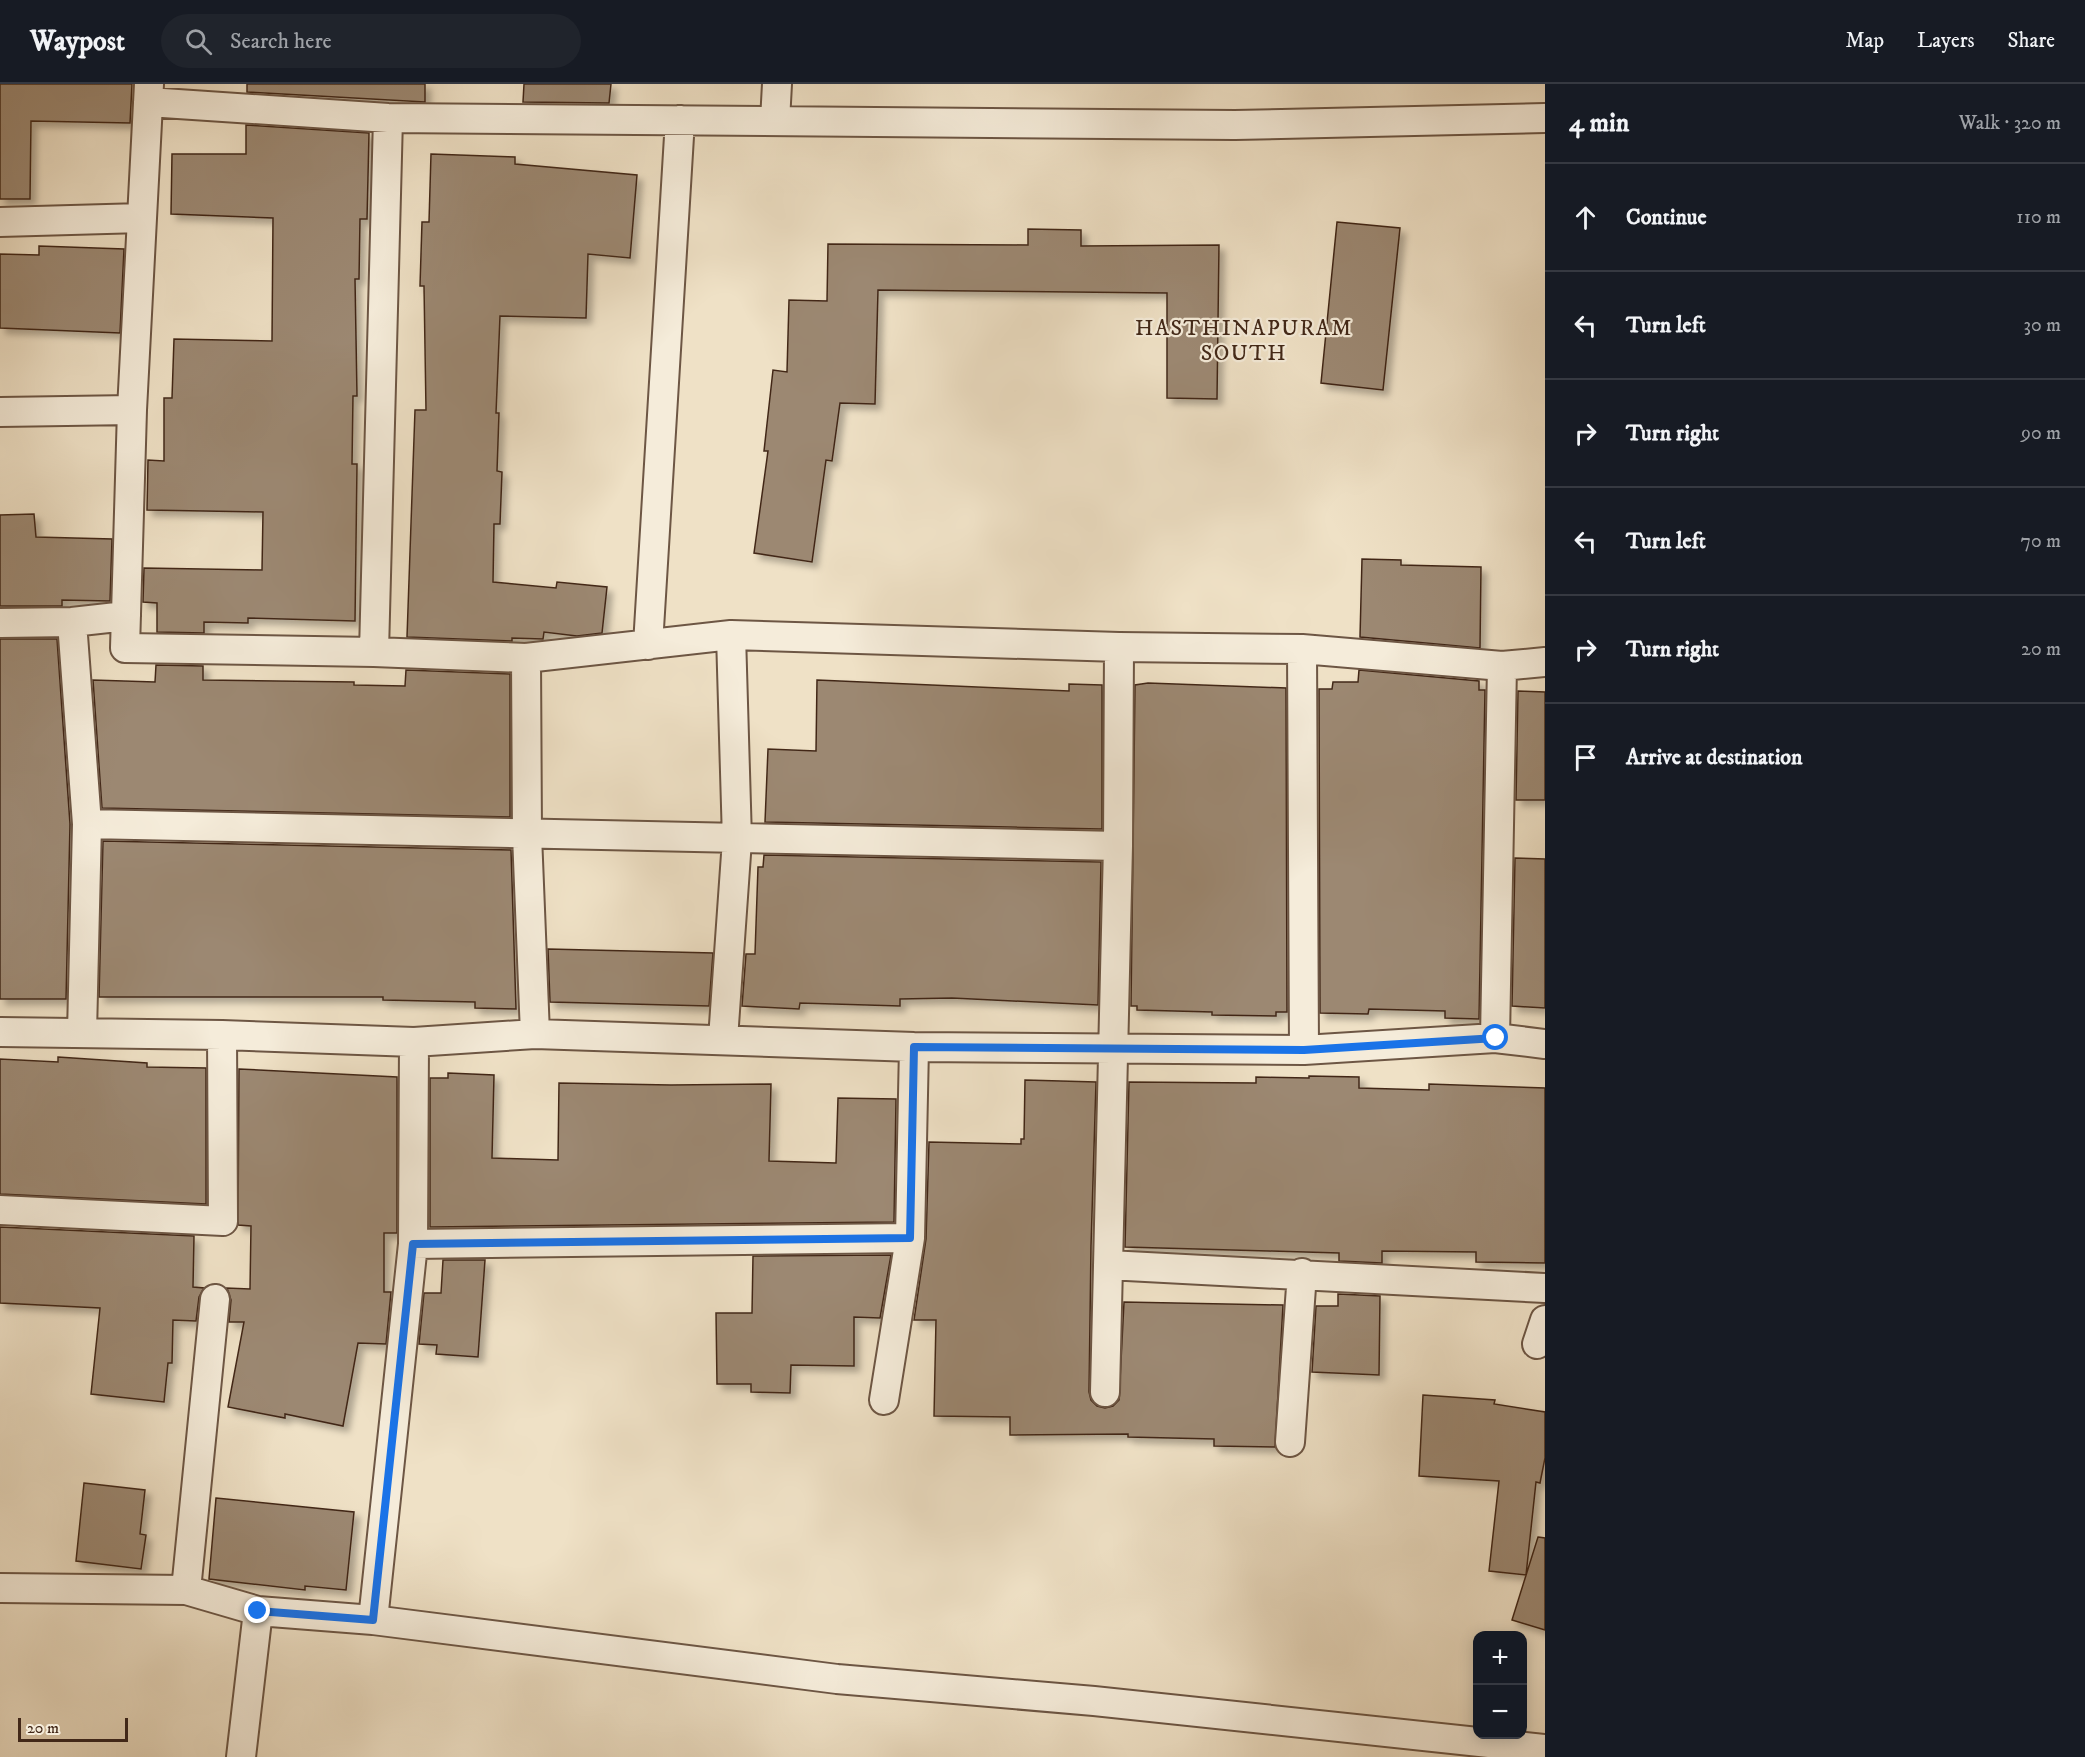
<!DOCTYPE html>
<html lang="en">
<head>
<meta charset="utf-8">
<style>
  :root { --surface:#171b24; --page:#20242c; --text:#f1f3f6; --muted:#9ea1a6; --line:#363941 }
  body { margin:0; font-family:"IM FELL DW Pica",serif; background:var(--page); color:var(--text) }
  .controls { position:absolute; right:18px; bottom:18px; display:grid; overflow:hidden; border-radius:12px; box-shadow:0 3px 15px #0003 }
  .controls button { width:54px; height:54px; display:grid; place-items:center; padding:0; border:0; border-bottom:2px solid var(--line); background:var(--surface); color:var(--text); font:30px sans-serif }
  .scale { position:absolute; left:18px; bottom:15px; width:110px; box-sizing:border-box; padding-left:6px; border:3px solid #422818; border-top:0; font-size:16px; line-height:21px; white-space:nowrap; color:#422818; -webkit-text-stroke:4px #f5ecda; paint-order:stroke }
  .stop { position:absolute; width:18px; height:18px; margin:-14px; border:4px solid #1a73e8; border-radius:50%; background:#fff }
  .stop.end { background:#1a73e8; border-color:#fff; box-shadow:0 2px 6px #0008 }
  .list { margin:0; padding:0; list-style:none }
  h2 { display:flex; justify-content:space-between; align-items:center; height:78px; margin:0; padding:0 24px; font-size:26px }
  h2 small { font-size:20px; font-weight:400; color:var(--muted) }
  .list li { display:grid; grid-template-columns:39px 1fr auto; gap:18px; align-items:center; box-sizing:border-box; height:108px; padding:0 24px; border-top:2px solid var(--line) }
  .list b { display:block; font-size:22px; white-space:nowrap }
  .list em { font-size:20px; font-style:normal; color:var(--muted) }
  .icon { flex:none; width:33px; height:33px; fill:none; stroke:currentColor; stroke-width:2; stroke-linecap:round; stroke-linejoin:round }
  .map { position:relative; flex:none; width:1545px; height:1673px; overflow:hidden }
  header { display:flex; align-items:center; gap:36px; box-sizing:border-box; height:84px; padding:0 30px; background:var(--surface); border-bottom:2px solid var(--line) }
  header strong { font-size:28px }
  nav { display:flex; gap:33px; margin-inline-start:auto; font-size:21px }
  .search { width:420px; height:54px; background:var(--page); display:flex; align-items:center; gap:15px; box-sizing:border-box; padding:0 21px; border-radius:33px; color:var(--muted); font-size:22px }
  main { display:flex }
  aside { flex:1; background:var(--surface) }
  .map>svg:first-child { display:block }
  .building { fill:#9c8872; stroke:#422818; stroke-width:1.5; filter:url(#shadow) }
  .lines { fill:none; stroke-linecap:round; stroke-linejoin:round }
  .street-casing { stroke:#6d5644; stroke-width:32 }
  .street { stroke:#f5ecda; stroke-width:28 }
  .route { stroke:#1a73e8; stroke-width:8 }
  .labels { text-anchor:middle; stroke-width:4.5; stroke-linejoin:round; paint-order:stroke }
  .neighbourhood-label { font-size:22px; letter-spacing:1.5px; fill:#422818; stroke:#f5ecda }
</style>
</head>
<body>
<header>
<strong>Waypost</strong>
<div class="search"><svg class="icon" aria-label="search" viewBox="0 0 24 24"><circle cx="10" cy="10" r="6"/><path d="M15 15l6 6"/></svg>Search here</div>
<nav><a>Map</a><a>Layers</a><a>Share</a></nav>
</header>
<main>
<div class="map">
<svg width="1545" height="1673" viewBox="0 0 1545 1673">
  <defs>
    <filter id="shadow"><feDropShadow dx="5.5" dy="5.5" stdDeviation="3" flood-color="#0004"/></filter>
  </defs>
  <rect width="100%" height="100%" fill="#efe1c6"/>
  <filter id="stains"><feTurbulence type="fractalNoise" baseFrequency=".00333" numOctaves="4"/><feColorMatrix values="0 0 0 0 .2 0 0 0 0 .09 0 0 0 0 .02 0 0 0 .5 -.17"/></filter>
  <radialGradient id="worn" r=".72"><stop offset=".6" stop-color="#630" stop-opacity="0"/><stop offset="1" stop-color="#630" stop-opacity=".3"/></radialGradient>
  <path class="building" d="M0 0H132L130 39 31 37 30 115H0Z
    M247 0H425V18L247 8Z
    M524 0H611L609 19 523 18Z
    M246 41 369 49 367 135H360L359 195H355L357 312H353L352 380H357L355 537 248 534V539L204 538V549L157 548V519L143 518 144 484 262 486 263 428 147 426 148 376 164 377V314H172L174 255 272 257 273 134 171 130 172 70H246Z
    M431 70 515 73V80L637 91 630 174 588 170 586 234 500 232 496 329H499L497 387 502 388 500 440H494L493 498 556 504 557 498 607 503 602 549 577 552 544 548 543 555 512 554V557L407 553 415 326H426L424 202H420L422 138H429Z
    M1337 138 1400 144 1383 306 1321 299Z
    M1028 145 1081 146V162L1219 161 1217 315 1167 314V209L878 206 875 320 840 319 832 377 826 376 812 478 754 469 768 367H764L773 286 787 288 789 216 827 217 828 160 1028 161Z
    M39 162 124 165 120 249 0 244V170L39 171Z
    M34 430 36 453 112 455 110 517 62 516V522H0V431Z
    M1362 475 1401 476V481L1481 483 1480 564 1360 553Z
    M0 555H57L70 740 66 915H0Z
    M156 581 203 582V596L354 598V601L405 602 406 586 510 590V733L102 724 93 596 155 598Z
    M1359 586 1479 597V606H1485L1479 935 1445 934V927L1369 925 1368 930 1320 929 1319 605H1332L1333 598H1358Z
    M817 596 1069 607V600L1102 601V745L765 738 768 665 816 667Z
    M1148 599 1286 604 1287 928H1276V932L1212 931V928L1137 926V922H1131L1135 601Z
    M1518 607 1545 608V716H1516Z
    M103 757 511 766 516 925 475 924V918L383 916V913H99Z
    M764 771 1101 778 1098 921 952 914 900 915V922L800 919 799 925 742 922 746 870H755L758 783H763Z
    M1515 774 1545 775V924L1512 922Z
    M548 865 713 869 709 922 550 918Z
    M58 973 147 979V983L206 984V1120L0 1110V975L58 978Z
    M239 985 397 993V1149H384V1208H391L386 1260 358 1259 343 1342 285 1330V1334L228 1323 244 1238H229L231 1216 227 1204 250 1205 251 1142 238 1141Z
    M448 989 494 991 492 1074 558 1076 559 999 671 1001 771 1000 769 1077 836 1079 838 1014 896 1015 894 1138 430 1143V994H448Z
    M1309 992 1359 993V1004L1429 1006V1000L1545 1004V1179L1476 1178V1168L1382 1167V1179L1339 1177V1169L1125 1163 1129 998 1256 999V993L1309 994Z
    M1025 996 1096 998 1091 1162 1089 1308 1091 1316 1097 1322 1105 1324 1113 1322 1119 1316 1124 1218 1283 1221 1275 1363 1214 1362V1355L1128 1353V1350L1010 1351V1333L934 1332 936 1236H914L926 1155 929 1058 1021 1060V1055H1024Z
    M0 1143 194 1152 193 1203 204 1204 199 1213 196 1237 173 1236 172 1279H168L164 1318 91 1310 100 1224 0 1219Z
    M891 1171 880 1234 854 1233V1282L791 1281 790 1309 751 1308V1300H717L716 1229H752L753 1172Z
    M443 1176H485L478 1273 436 1270 437 1261 419 1260 424 1209H441Z
    M1338 1210 1380 1212 1379 1291 1312 1288 1316 1222H1338Z
    M1423 1311 1495 1316 1494 1320 1545 1328V1374L1540 1399 1536 1398 1526 1491 1489 1487 1499 1397 1419 1392Z
    M84 1399 145 1406 140 1450 146 1451 141 1485 76 1477Z
    M216 1414 354 1428 346 1506 305 1502V1506L209 1495Z
    M1538 1453 1545 1454V1546L1512 1536Z"/>
  <g class="lines">
    <g class="street-casing">
      <path id="street" d="M149 0 132 326 125 564 374 568 526 574 731 551 1119 563 1302 565 1502 582 1545 578
        M148 18 388 34 1235 41 1545 34
        M775 37 777 0
        M0 138 142 134
        M0 328 132 326
        M72 538 87 740 82 949
        M0 539 72 538 126 532
        M648 561 680 36
        M1302 565 1304 966
        M374 568 388 34
        M526 574 527 751 535 950
        M87 740 1118 762
        M0 948 222 951 414 958 535 950 914 963 1304 966 1495 954 1545 960
        M1495 954 1502 582
        M723 955 737 756 731 551
        M0 1126 223 1137 222 951
        M413 1160 910 1154
        M1108 1181 1545 1204
        M1537 1260 1545 1236
        M1105 1308 1118 762 1119 563
        M884 1316 910 1154 914 963
        M1290 1358 1302 1189
        M0 1504 186 1506 258 1527 373 1536 837 1595 1094 1617 1545 1665
        M186 1506 215 1215
        M373 1536 413 1160 414 958
        M241 1673 258 1527"/>
    </g>
    <use href="#street" class="street"/>
  </g>
  <g class="lines">
    <path class="route" d="M258 1527 373 1536 413 1160 910 1154 914 963 1304 966 1496 954"/>
  </g>
  <g class="labels">
    <g class="neighbourhood-label">
      <text x="1244" y="251">HASTHINAPURAM<tspan x="1244" dy="25">SOUTH</tspan></text>
    </g>
  </g>
  <rect width="100%" height="100%" filter="url(#stains)"/>
  <rect width="100%" height="100%" fill="url(#worn)"/>
</svg>
<div class="controls">
<button>+</button>
<button>−</button>
</div>
<div class="scale">20 m</div>
<div class="stop" style="left:1496px;top:954px"></div>
<div class="stop end" style="left:258px;top:1527px"></div>
</div>
<aside>
<h2>4 min<small>Walk · 320 m</small></h2>
<ul class="list">
<li><svg class="icon" aria-label="ahead" viewBox="0 0 24 24"><path d="M12 20V5M6 11l6-6 6 6"/></svg><div><b>Continue</b></div><em>110 m</em></li>
<li><svg class="icon" aria-label="left" viewBox="0 0 24 24"><path d="M17 20v-9H6M10 6l-5 5 5 5"/></svg><div><b>Turn left</b></div><em>30 m</em></li>
<li><svg class="icon" aria-label="right" viewBox="0 0 24 24"><path d="M7 20v-9h11M14 6l5 5-5 5"/></svg><div><b>Turn right</b></div><em>90 m</em></li>
<li><svg class="icon" aria-label="left" viewBox="0 0 24 24"><path d="M17 20v-9H6M10 6l-5 5 5 5"/></svg><div><b>Turn left</b></div><em>70 m</em></li>
<li><svg class="icon" aria-label="right" viewBox="0 0 24 24"><path d="M7 20v-9h11M14 6l5 5-5 5"/></svg><div><b>Turn right</b></div><em>20 m</em></li>
<li><svg class="icon" aria-label="arrive" viewBox="0 0 24 24"><path d="M6 21V4h12l-3 4 3 4H6"/></svg><div><b>Arrive at destination</b></div></li>
</ul>
</aside>
</main>
</body>
</html>
